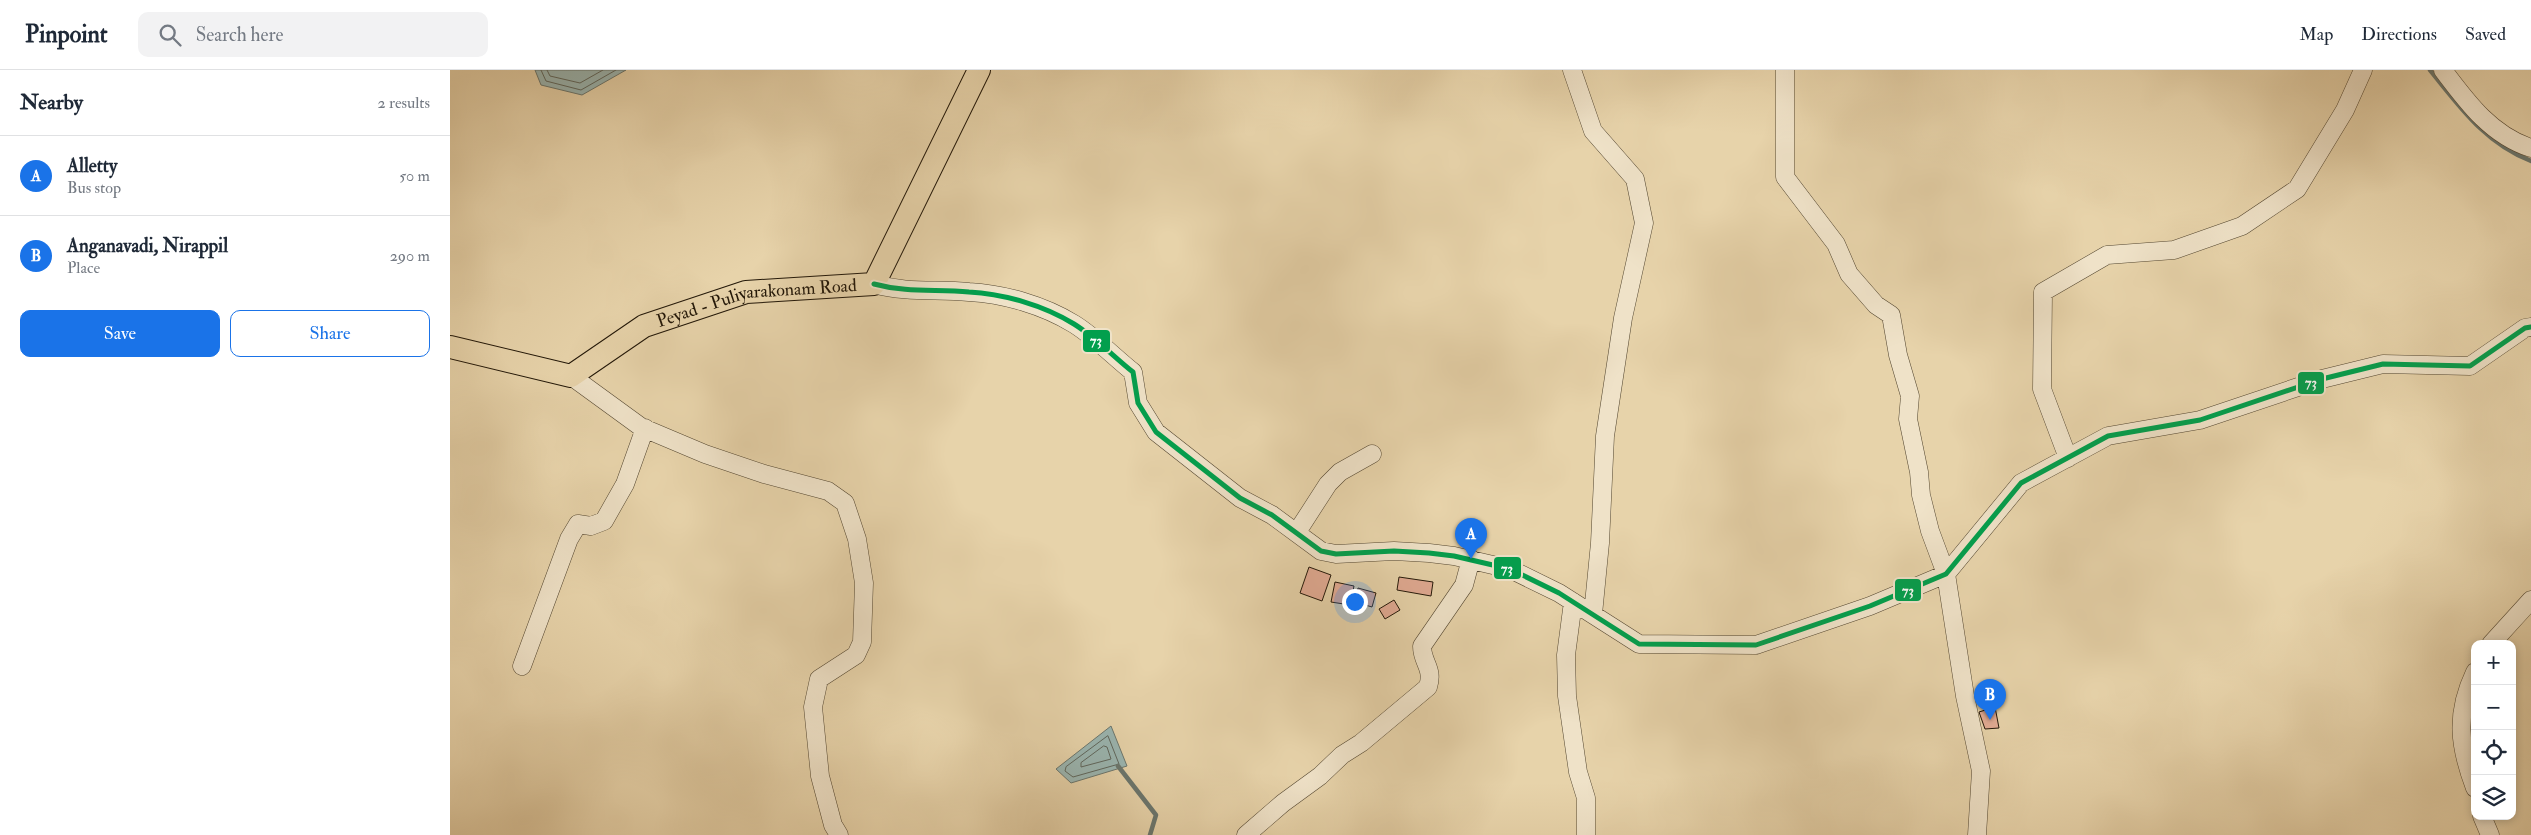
<!DOCTYPE html>
<html lang="en">
<head>
<meta charset="utf-8">
<style>
  :root { --surface:#fff; --page:#f2f2f3; --text:#1f2937; --muted:#747a83; --line:#e0e1e3; --accent:#1a73e8 }
  body { margin:0; font-family:"IM FELL Double Pica",serif; background:var(--page); color:var(--text) }
  .controls { position:absolute; right:15px; bottom:15px; display:grid; overflow:hidden; border-radius:10px; box-shadow:0 2px 8px #0003 }
  .controls button { width:45px; height:45px; display:grid; place-items:center; padding:0; border:0; border-bottom:1px solid var(--line); background:var(--surface); color:var(--text); font:25px sans-serif }
  .you { position:absolute; left:904px; top:531px; width:18px; height:18px; margin:-12px; border:4px solid #fff; border-radius:50%; background:#1a73e8; box-shadow:0 0 0 8px #1a73e833 }
  .badge { display:grid; place-items:center; width:32px; height:32px; border-radius:50%; background:var(--accent); color:#fff; font-size:16px; font-weight:700 }
  .pin { position:absolute; translate:-50% -41px; filter:drop-shadow(0 1px 2px #0008) }
  .pin::after { content:''; position:absolute; top:26px; width:18px; height:15px; background:inherit; clip-path:polygon(0 0,100% 0,50% 100%) }
  .list { margin:0; padding:0; list-style:none }
  h2 { display:flex; justify-content:space-between; align-items:center; height:65px; margin:0; padding:0 20px; font-size:21px }
  h2 small { font-size:16px; font-weight:400; color:var(--muted) }
  .list li { display:grid; grid-template-columns:32px 1fr auto; gap:15px; align-items:center; box-sizing:border-box; height:80px; padding:0 20px; border-top:1px solid var(--line) }
  .list b { display:block; font-size:19px; white-space:nowrap }
  .list p { margin:0; font-size:16px; white-space:nowrap; color:var(--muted) }
  .list em { font-size:16px; font-style:normal; color:var(--muted) }
  .actions { display:flex; gap:10px; padding:15px 20px }
  .actions a { flex:1; padding:11px 0; border:1px solid var(--accent); border-radius:10px; text-align:center; font-size:18px; color:var(--accent) }
  .actions .main { background:var(--accent); color:#fff }
  .icon { flex:none; width:28px; height:28px; fill:none; stroke:currentColor; stroke-width:2; stroke-linecap:round; stroke-linejoin:round }
  .map { position:relative; flex:none; width:2081px; height:765px; overflow:hidden }
  header { display:flex; align-items:center; gap:30px; box-sizing:border-box; height:70px; padding:0 25px; background:var(--surface); border-bottom:1px solid var(--line) }
  header strong { font-size:24px }
  nav { display:flex; gap:28px; margin-inline-start:auto; font-size:18px }
  .search { width:350px; height:45px; background:var(--page); display:flex; align-items:center; gap:12px; box-sizing:border-box; padding:0 18px; border-radius:10px; color:var(--muted); font-size:19px }
  main { display:flex }
  aside { flex:1; background:var(--surface) }
  .map>svg:first-child { display:block }
  .water { fill:#9ab6b2; stroke:#6a766e }
  .lines { fill:none; stroke-linecap:round; stroke-linejoin:round }
  .shore { stroke:#5e665d; stroke-width:1 }
  .stream { stroke:#6a766e; stroke-width:4.5 }
  .building { fill:#e2ab94; stroke:#221708 }
  .minor-casing { stroke:#534630; stroke-width:19 }
  .major-casing { stroke:#221708; stroke-width:24 }
  .minor { stroke:#efe2c8; stroke-width:18 }
  .major { stroke:#e7d3aa; stroke-width:22 }
  .bus-1-casing { stroke:#efe2c8; stroke-width:9 }
  .bus-1 { stroke:#029f4d; stroke-width:5 }
  .labels { text-anchor:middle; stroke-width:5; stroke-linejoin:round; paint-order:stroke }
  .street-label { font-size:18px; fill:#221708; stroke:#efe2c8 }
  .line-badge { stroke:#efe2c8; stroke-width:2 }
  .badge-label { font-size:14px; text-anchor:middle; font-weight:bold; fill:#fff }
</style>
</head>
<body>
<header>
<strong>Pinpoint</strong>
<div class="search"><svg class="icon" aria-label="search" viewBox="0 0 24 24"><circle cx="10" cy="10" r="6"/><path d="M15 15l6 6"/></svg>Search here</div>
<nav><a>Map</a><a>Directions</a><a>Saved</a></nav>
</header>
<main>
<aside>
<h2>Nearby<small>2 results</small></h2>
<ul class="list">
<li><span class="badge">A</span><div><b>Alletty</b><p>Bus stop</p></div><em>50 m</em></li>
<li><span class="badge">B</span><div><b>Anganavadi, Nirappil</b><p>Place</p></div><em>290 m</em></li>
</ul>
<div class="actions"><a class="main">Save</a><a>Share</a></div>
</aside>
<div class="map">
<svg width="2081" height="765" viewBox="0 0 2081 765">
  <rect width="100%" height="100%" fill="#e7d3aa"/>
  <filter id="stains"><feTurbulence type="fractalNoise" baseFrequency=".004" numOctaves="4"/><feColorMatrix values="0 0 0 0 .2 0 0 0 0 .09 0 0 0 0 .02 0 0 0 .5 -.17"/></filter>
  <radialGradient id="worn" r=".72"><stop offset=".6" stop-color="#630" stop-opacity="0"/><stop offset="1" stop-color="#630" stop-opacity=".3"/></radialGradient>
  <path class="water" d="M85 0H176L132 25 91 15Z
    M661 656 677 696 621 713 606 699Z"/>
  <g class="lines">
    <path class="shore" d="M91 0 96 11 131 20 166 0
      M97 0 100 6 130 13 153 0
      M658 666 669 694 623 707 615 701 616 697Z
      M654 676 657 677 661 689 631 697V693Z"/>
    <path class="stream" d="M1980 0C2010 37 2035 73 2081 91
      M668 696 706 745 700 765"/>
  </g>
  <path class="building" d="M859 497 881 505 872 531 850 523Z
    M949 507 983 512 981 526 947 520Z
    M885 512 904 516 900 535 881 532Z
    M908 518 926 523 922 537 905 532Z
    M944 530 950 540 935 549 929 539Z
    M1545 637 1549 658 1535 659 1529 642Z"/>
  <g class="lines">
    <g class="minor-casing">
      <path id="minor" d="M1122 0 1143 61 1185 109 1194 153 1173 248 1155 366 1150 473 1143 544
        M1335 0V107L1386 174 1399 204 1426 235 1441 245 1448 285 1460 326 1458 349 1469 402 1471 425 1480 461 1496 504 1515 626 1531 701 1527 765
        M1993 0C2017 32 2041 65 2081 78
        M424 214C457 223 485 219 519 222 554 224 593 235 624 254 645 267 664 287 683 302L688 333 706 362 790 428 822 445 871 481 886 484 944 481 979 483 1004 486 1060 499 1109 523 1189 574 1306 575 1420 536 1496 504 1571 413 1658 366 1750 350 1872 309 1933 294 2020 296 2075 258 2081 257
        M121 306 191 357 255 384 314 404 378 421 395 433 407 469 414 513 412 572 406 585 369 609 363 637 370 706 383 755 389 765
        M1618 388 1592 319 1593 222 1657 185 1724 180 1792 156 1847 119 1895 40 1913 0
        M847 462 878 414 890 402 922 384
        M1123 532 1116 585 1117 626 1128 702 1136 728V765
        M2041 574 2081 530
        M72 596 119 469 128 454 141 456 154 451 175 414 195 358
        M2025 602C2005 644 2009 676 2025 718
        M2032 746 2040 765
        M796 765 833 733 870 706 892 685 911 673 978 617C984 598 972 593 972 576L1014 515 1021 489"/>
    </g>
    <g class="major-casing">
      <g id="major">
        <path id="s1" d="M0 277 121 306 194 256 296 222 424 214 529 0"/>
      </g>
    </g>
    <use href="#minor" class="minor"/>
    <use href="#major" class="major"/>
    <g class="bus-1-casing">
      <path id="bus-1" d="M424 214C457 223 485 219 519 222 554 224 593 235 624 254 645 267 664 287 683 302L688 333 706 362 790 428 822 445 871 481 886 484 944 481 979 483 1004 486 1060 499 1109 523 1189 574 1306 575 1420 536 1496 504 1571 413 1658 366 1750 350 1872 309 1933 294 2020 296 2075 258 2081 257"/>
    </g>
    <use href="#bus-1" class="bus-1"/>
  </g>
  <g class="labels">
    <g class="street-label">
      <text dy="6" stroke="none"><textPath href="#s1" startOffset="329">Peyad - Puliyarakonam Road</textPath></text>
    </g>
  </g>
  <g class="line-badge">
    <rect x="632" y="259" width="29" height="24" rx="5" fill="#029f4d"/>
    <rect x="1847" y="301" width="28" height="24" rx="5" fill="#029f4d"/>
    <rect x="1043" y="486" width="29" height="24" rx="5" fill="#029f4d"/>
    <rect x="1444" y="508" width="28" height="24" rx="5" fill="#029f4d"/>
  </g>
  <g class="badge-label">
    <text x="646" y="275">73</text>
    <text x="1861" y="317">73</text>
    <text x="1057" y="503">73</text>
    <text x="1458" y="525">73</text>
  </g>
  <rect width="100%" height="100%" filter="url(#stains)"/>
  <rect width="100%" height="100%" fill="url(#worn)"/>
</svg>
<div class="controls">
<button>+</button>
<button>−</button>
<button><svg class="icon" aria-label="locate" viewBox="0 0 24 24"><circle cx="12" cy="12" r="6"/><path d="M12 2v4M12 18v4M2 12h4M18 12h4"/></svg></button>
<button><svg class="icon" aria-label="layers" viewBox="0 0 24 24"><path d="M12 4l9 5-9 5-9-5zM3 14l9 5 9-5"/></svg></button>
</div>
<div class="you"></div>
<div class="pin badge" style="left:1021px;top:489px">A</div>
<div class="pin badge" style="left:1540px;top:650px">B</div>
</div>
</main>
</body>
</html>
